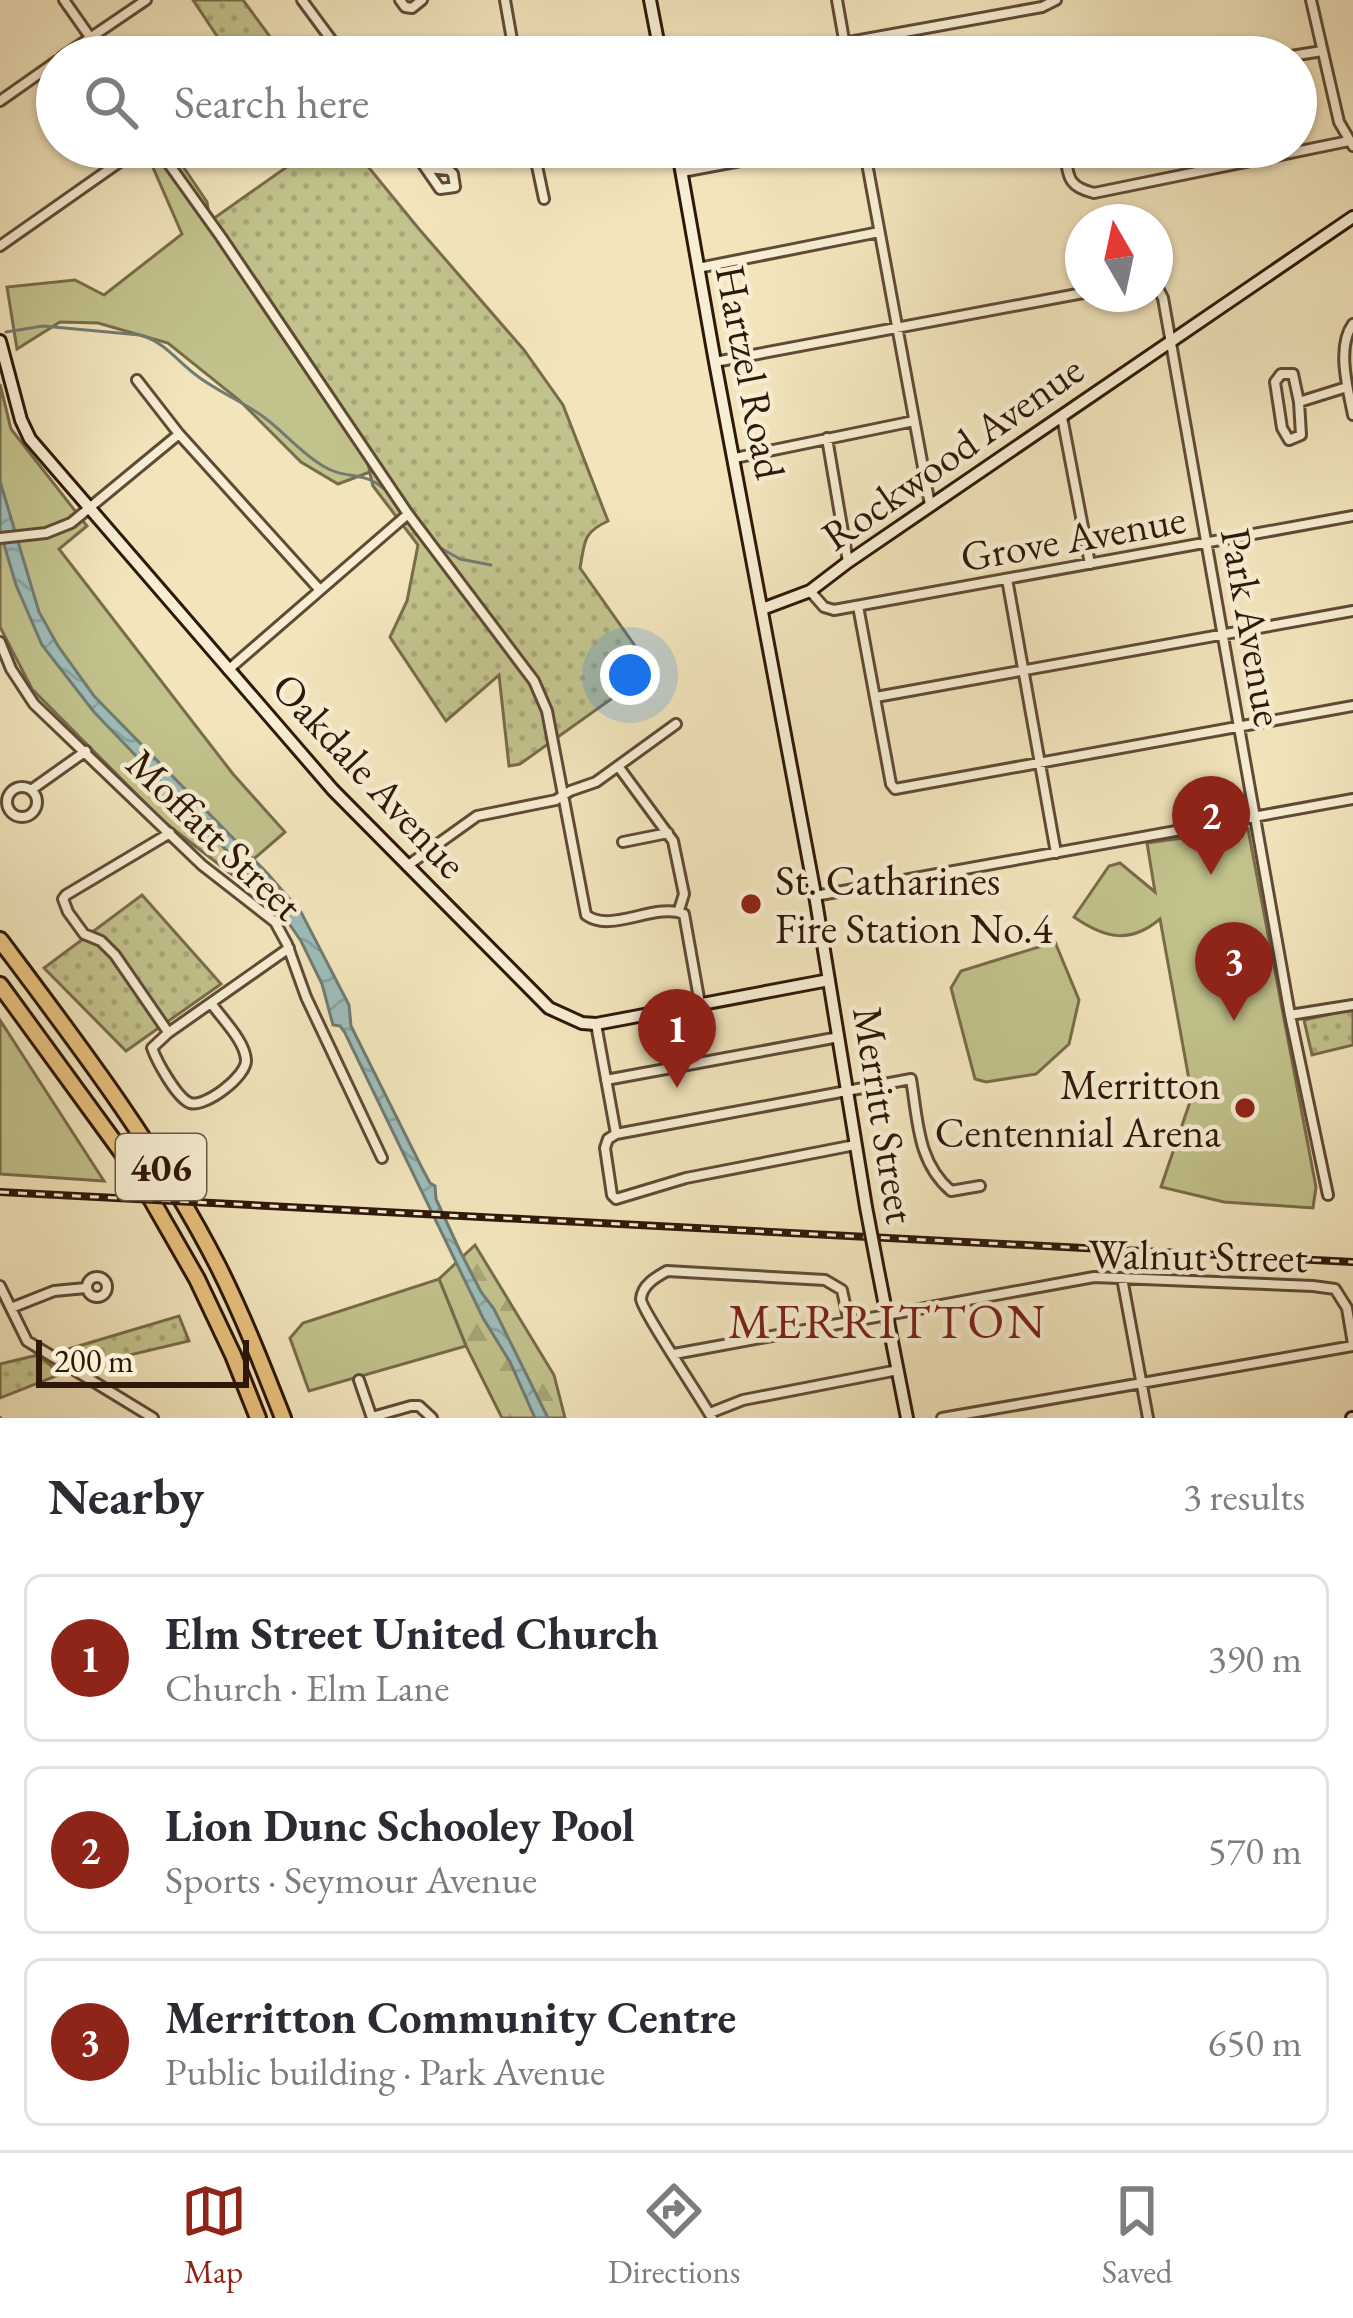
<!DOCTYPE html>
<html lang="en">
<head>
<meta charset="utf-8">
<style>
  :root { --surface:#fff; --page:#f2f2f3; --text:#2b2b33; --muted:#7c7c81; --line:#e1e1e2; --accent:#8f2418 }
  body { margin:0; font-family:"EB Garamond",serif; background:var(--page); color:var(--text) }
  .compass { position:absolute; left:1065px; top:204px; width:108px; height:108px; border-radius:50%; background:var(--surface); box-shadow:0 3px 9px #0004; rotate:351deg }
  .scale { position:absolute; left:36px; bottom:30px; width:213px; box-sizing:border-box; padding-left:12px; border:6px solid #2f1709; border-top:0; font-size:33px; line-height:42px; white-space:nowrap; color:#2f1709; -webkit-text-stroke:9px #f7eed3; paint-order:stroke }
  .you { position:absolute; left:630px; top:675px; width:42px; height:42px; margin:-30px; border:9px solid #fff; border-radius:50%; background:#1a73e8; box-shadow:0 0 0 18px #1a73e833 }
  .badge { display:grid; place-items:center; width:78px; height:78px; border-radius:50%; background:var(--accent); color:#fff; font-size:39px; font-weight:700 }
  .pin { position:absolute; translate:-50% -99px; filter:drop-shadow(0 3px 6px #0008) }
  .pin::after { content:''; position:absolute; top:63px; width:42px; height:36px; background:inherit; clip-path:polygon(0 0,100% 0,50% 100%) }
  .list { margin:0; padding:0; list-style:none }
  h2 { display:flex; justify-content:space-between; align-items:center; height:156px; margin:0; padding:0 48px; font-size:51px }
  h2 small { font-size:39px; font-weight:400; color:var(--muted) }
  .list li { display:grid; grid-template-columns:78px 1fr auto; gap:36px; align-items:center; box-sizing:border-box; height:168px; margin:0 24px 24px; padding:0 24px; border:3px solid var(--line); border-radius:18px }
  .list b { display:block; font-size:45px; white-space:nowrap }
  .list p { margin:0; font-size:39px; white-space:nowrap; color:var(--muted) }
  .list em { font-size:39px; font-style:normal; color:var(--muted) }
  .icon { flex:none; width:66px; height:66px; fill:none; stroke:currentColor; stroke-width:2; stroke-linecap:round; stroke-linejoin:round }
  .map { position:relative; flex:none; width:1353px; height:1418px; overflow:hidden }
  .search { position:absolute; background:var(--surface); box-shadow:0 3px 9px #0004; left:36px; right:36px; top:36px; height:132px; display:flex; align-items:center; gap:30px; box-sizing:border-box; padding:0 42px; border-radius:66px; color:var(--muted); font-size:45px }
  .sheet { height:732px; background:var(--surface) }
  nav { display:flex; justify-content:space-around; align-items:center; box-sizing:border-box; height:168px; border-top:3px solid var(--line); background:var(--surface); font-size:33px; color:var(--muted) }
  nav a { display:grid; justify-items:center; gap:6px }
  nav .on { color:var(--accent) }
  .map>svg:first-child { display:block }
  .grass { fill:url(#grass-dots); stroke:#786c4a; stroke-width:3 }
  .forest { fill:url(#forest-firs); stroke:#786c4a; stroke-width:3 }
  .park { fill:#c2c28c; stroke:#786c4a; stroke-width:3 }
  .water { fill:url(#water-waves); stroke:#727b73; stroke-width:3 }
  .lines { fill:none; stroke-linecap:round; stroke-linejoin:round }
  .stream { stroke:#727b73; stroke-width:3 }
  .street-casing { stroke:#604a36; stroke-width:14 }
  .secondary-casing { stroke:#2f1709; stroke-width:16 }
  .highway-casing { stroke:#2f1709; stroke-width:20 }
  .street { stroke:#f7eed3; stroke-width:8 }
  .secondary { stroke:#f7eed3; stroke-width:10 }
  .highway { stroke:#e9c27e; stroke-width:14 }
  .rail-casing { stroke:#2f1709; stroke-width:8 }
  .rail { stroke:#f7eed3; stroke-width:3; stroke-dasharray:9; stroke-linecap:butt }
  .secondary-bridge-casing { stroke:#2f1709; stroke-width:16; stroke-linecap:butt }
  .secondary-bridge { stroke:#f7eed3; stroke-width:10 }
  .poi-dot { fill:#8f2418; stroke:#f7eed3; stroke-width:4.5 }
  .labels { text-anchor:middle; stroke-width:9; stroke-linejoin:round; paint-order:stroke }
  .shield { fill:#f7eed3; stroke:#6b5846; stroke-width:3 }
  .shield-label { font-size:39px; font-weight:bold; fill:#2f1709 }
  .street-label { font-size:42px; fill:#2f1709; stroke:#f7eed3 }
  .poi-label { font-size:42px; fill:#2f1709; stroke:#f7eed3; text-anchor:start }
  .quarter-label { font-size:48px; letter-spacing:3px; fill:#7a1f14; stroke:#f7eed3 }
</style>
</head>
<body>
<div class="map">
<svg width="1353" height="1418" viewBox="0 0 1353 1418">
  <defs>
    <pattern id="grass-dots" width="8" height="8" patternUnits="userSpaceOnUse" patternTransform="scale(3)"><rect width="8" height="8" fill="#c2c28c"/><path d="M2 2h.1M6 6h.1" fill="none" stroke="#a7a677" stroke-width="1.8" stroke-linecap="round"/></pattern>
    <pattern id="forest-firs" width="22" height="20" patternUnits="userSpaceOnUse" patternTransform="scale(3)"><rect width="22" height="20" fill="#c2c28c"/><path d="M5 1l3.5 6h-7zM16 11l3.5 6h-7z" fill="#a7a677"/></pattern>
    <pattern id="water-waves" width="16" height="10" patternUnits="userSpaceOnUse" patternTransform="scale(3)"><rect width="16" height="10" fill="#9ebdba"/><path d="M0 5q4-4 8 0t8 0" fill="none" stroke="#88a29f"/></pattern>
  </defs>
  <rect width="100%" height="100%" fill="#f2e5bc"/>
  <filter id="stains"><feTurbulence type="fractalNoise" baseFrequency=".00167" numOctaves="4"/><feColorMatrix values="0 0 0 0 .2 0 0 0 0 .09 0 0 0 0 .02 0 0 0 .5 -.17"/></filter>
  <radialGradient id="worn" r=".72"><stop offset=".6" stop-color="#630" stop-opacity="0"/><stop offset="1" stop-color="#630" stop-opacity=".3"/></radialGradient>
  <path class="grass" d="M193 0H243L285 57H231Z
    M282 147H352L419 229 524 350 563 405 608 521C582 533 585 542 580 568L652 670 520 764 509 766 499 675 446 721 390 637 407 601 418 545 373 486 362 440 210 221 291 164Z
    M142 895 221 984 126 1051 44 968Z
    M1353 1009V1045L1312 1055 1304 1020Z
    M179 1316 189 1341 79 1367 55 1353Z
    M38 1355 61 1374 0 1398V1364Z"/>
  <path class="forest" d="M475 1245 554 1375 565 1418H502L466 1346 439 1279Z"/>
  <path class="park" d="M144 147H170L207 202 210 221 362 440 370 472 338 484 301 462 239 400 168 343 98 323 60 322 17 349 7 287 75 280 104 295 182 234Z
    M0 384 11 429 87 526 59 549 233 774 285 832 234 876 164 822 32 689 0 627Z
    M1248 829 1316 1187 1313 1208 1224 1202 1161 1187 1192 1096 1160 919C1130 944 1106 939 1074 917L1109 866 1120 863 1155 892 1147 843Z
    M1055 942 1079 1000 1069 1044 1036 1074 986 1082 975 1079 951 988 961 971Z
    M0 1020 104 1181 0 1174Z
    M439 1279 466 1346 309 1391 290 1338 303 1323Z"/>
  <path class="water" d="M0 481 39 612 58 646 94 696 268 874 301 912 349 1005 351 1026 421 1166 430 1183 435 1186 436 1199 460 1251 481 1292 494 1309 548 1418H535L510 1362 483 1318 345 1033 340 1026 333 1025 322 984 301 941 281 912 250 875 94 712 42 645 16 585 0 531Z"/>
  <g class="lines">
    <path class="stream" d="M6 332 43 326 140 335C166 342 179 364 200 378 221 393 245 403 265 418 285 433 301 453 323 466 349 482 363 467 391 495
      M437 546 460 559 491 565
      M0 1417 1 1418"/>
    <g class="street-casing">
      <path id="street" d="M64 0 90 37
        M302 0 344 57
        M400 0 405 7 412 8 422 0
        M505 0 515 57
        M837 0 847 57
        M1311 0 1339 122 1353 146
        M62 57 146 0
        M766 57 1042 7 1056 0
        M1285 57 1322 51
        M0 101 57 61
        M153 147 166 160 221 237 408 514 534 681 547 711 586 915C611 934 655 902 684 914L700 1004
        M411 147 440 189 455 187 453 174 449 170 427 168
        M533 147 544 199
        M864 147 930 505
        M1064 147C1069 173 1064 186 1094 193L1349 141
        M682 172 815 147
        M0 246 141 147
        M698 268 879 232
        M1155 283 1163 298 1290 1015 1328 1195
        M1353 324C1336 347 1348 389 1353 415
        M715 362 1083 293
        M1281 374H1293L1299 402 1301 435 1289 440 1282 428 1275 382Z
        M137 380 179 434 319 589
        M1299 402 1347 387
        M1062 417 1090 564
        M827 438 848 562
        M735 458 914 421
        M0 538 46 533 71 523 179 434
        M1007 579 1056 853
        M810 591 824 607 834 610 1353 516
        M858 606 891 784 895 789 1353 706
        M0 642 11 669 34 704 202 865 275 922 287 944 306 997 382 1158
        M228 670 408 514
        M876 697 1353 611
        M618 766 673 841 684 894 679 910
        M7 802a15 15 0 1 1 30 0a15 15 0 1 1-30 0Z
        M31 790 86 751
        M623 842 668 833
        M407 866 477 816 556 800 570 791 596 782 676 724
        M815 896 1353 799
        M211 1003C222 1019 245 1041 246 1060 247 1076 205 1108 190 1103 177 1098 157 1062 152 1048L168 1033 289 948
        M1290 1015 1353 1005
        M596 1024 616 1134
        M168 1032 115 955 101 941 84 934 68 912 63 899 66 895 170 833
        M606 1080 839 1037
        M616 1134 911 1079C918 1120 917 1162 951 1191L980 1186
        M616 1134 608 1139 605 1148 612 1195 616 1199 686 1178 855 1145
        M87 1287a10 10 0 1 1 20 0a10 10 0 1 1-20 0Z
        M1122 1278 1148 1418
        M0 1286 27 1341 153 1418
        M11 1308 54 1291 86 1288
        M674 1354 1094 1277 1313 1286 1335 1289 1347 1308 1353 1344
        M359 1380 372 1418
        M710 1413 743 1400 898 1370
        M372 1417 411 1406H419L432 1418
        M712 1418C702 1400 641 1309 641 1299 642 1285 656 1277 667 1271L825 1280 842 1290 849 1323
        M942 1418 1353 1346"/>
    </g>
    <g class="secondary-casing">
      <path id="secondary" d="M650 0 661 57
        M677 147 715 362 814 889 866 1207
        M0 341 21 420 30 439 333 790 549 1008 582 1023 596 1024 829 980
        M762 609 810 591 848 562 1353 217
        M877 1265 907 1418
        M1352 1418H1353"/>
    </g>
    <g class="highway-casing">
      <path id="highway" d="M0 940C78 1044 159 1150 218 1266 243 1316 263 1367 283 1418
        M0 985 134 1169 197 1279 233 1355 258 1418"/>
    </g>
    <use href="#street" class="street"/>
    <use href="#secondary" class="secondary"/>
    <use href="#highway" class="highway"/>
    <g class="rail-casing">
      <path id="rail" d="M0 1192 1353 1262"/>
    </g>
    <use href="#rail" class="rail"/>
    <g class="secondary-bridge-casing">
      <path id="secondary-bridge" d="M866 1207 877 1265"/>
    </g>
    <use href="#secondary-bridge" class="secondary-bridge"/>
  </g>
  <g class="poi-dot">
    <circle cx="751" cy="904" r="12"/>
    <circle cx="1245" cy="1108" r="12"/>
  </g>
  <g class="labels">
    <rect class="shield" x="116" y="1134" width="90" height="66" rx="9"/>
    <g class="shield-label">
      <text x="161" y="1181">406</text>
    </g>
    <g class="street-label">
      <text transform="translate(751 372) rotate(79)" y="15">Hartzel Road</text>
      <text transform="translate(952 452) rotate(-35)" y="15">Rockwood Avenue</text>
      <text transform="translate(1073 537) rotate(-10)" y="15">Grove Avenue</text>
      <text transform="translate(1253 627) rotate(80)" y="15">Park Avenue</text>
      <text transform="translate(370 775) rotate(47)" y="15">Oakdale Avenue</text>
      <text transform="translate(215 834) rotate(44)" y="15">Moffatt Street</text>
      <text transform="translate(885 1115) rotate(81)" y="15">Merritt Street</text>
      <text transform="translate(1198 1255) rotate(1)" y="15">Walnut Street</text>
    </g>
    <g class="poi-label">
      <text x="775" y="895">St. Catharines<tspan x="775" dy="48">Fire Station No.4</tspan></text>
      <text x="1221" y="1099" text-anchor="end">Merritton<tspan x="1221" dy="48">Centennial Arena</tspan></text>
    </g>
    <g class="quarter-label">
      <text x="888" y="1338">MERRITTON</text>
    </g>
  </g>
  <rect width="100%" height="100%" filter="url(#stains)"/>
  <rect width="100%" height="100%" fill="url(#worn)"/>
</svg>
<svg class="compass" viewBox="-18 -18 36 36"><path d="M0-13l5 13h-10z" fill="#e53935"/><path d="M0 13l5-13h-10z" fill="#7c7c81"/></svg>
<div class="scale">200 m</div>
<div class="you"></div>
<div class="pin badge" style="left:677px;top:1088px">1</div>
<div class="pin badge" style="left:1211px;top:875px">2</div>
<div class="pin badge" style="left:1234px;top:1021px">3</div>
<div class="search"><svg class="icon" aria-label="search" viewBox="0 0 24 24"><circle cx="10" cy="10" r="6"/><path d="M15 15l6 6"/></svg>Search here</div>
</div>
<section class="sheet">
<h2>Nearby<small>3 results</small></h2>
<ul class="list">
<li><span class="badge">1</span><div><b>Elm Street United Church</b><p>Church · Elm Lane</p></div><em>390 m</em></li>
<li><span class="badge">2</span><div><b>Lion Dunc Schooley Pool</b><p>Sports · Seymour Avenue</p></div><em>570 m</em></li>
<li><span class="badge">3</span><div><b>Merritton Community Centre</b><p>Public building · Park Avenue</p></div><em>650 m</em></li>
</ul>
</section>
<nav>
<a class="on"><svg class="icon" aria-label="map" viewBox="0 0 24 24"><path d="M3 6l6-2 6 2 6-2v14l-6 2-6-2-6 2zM9 4v14M15 6v14"/></svg>Map</a>
<a><svg class="icon" aria-label="directions" viewBox="0 0 24 24"><path d="M12 3l9 9-9 9-9-9zM9 14v-3h6M13 9l2 2-2 2"/></svg>Directions</a>
<a><svg class="icon" aria-label="saved" viewBox="0 0 24 24"><path d="M7 4h10v16l-5-4-5 4z"/></svg>Saved</a>
</nav>
</body>
</html>
